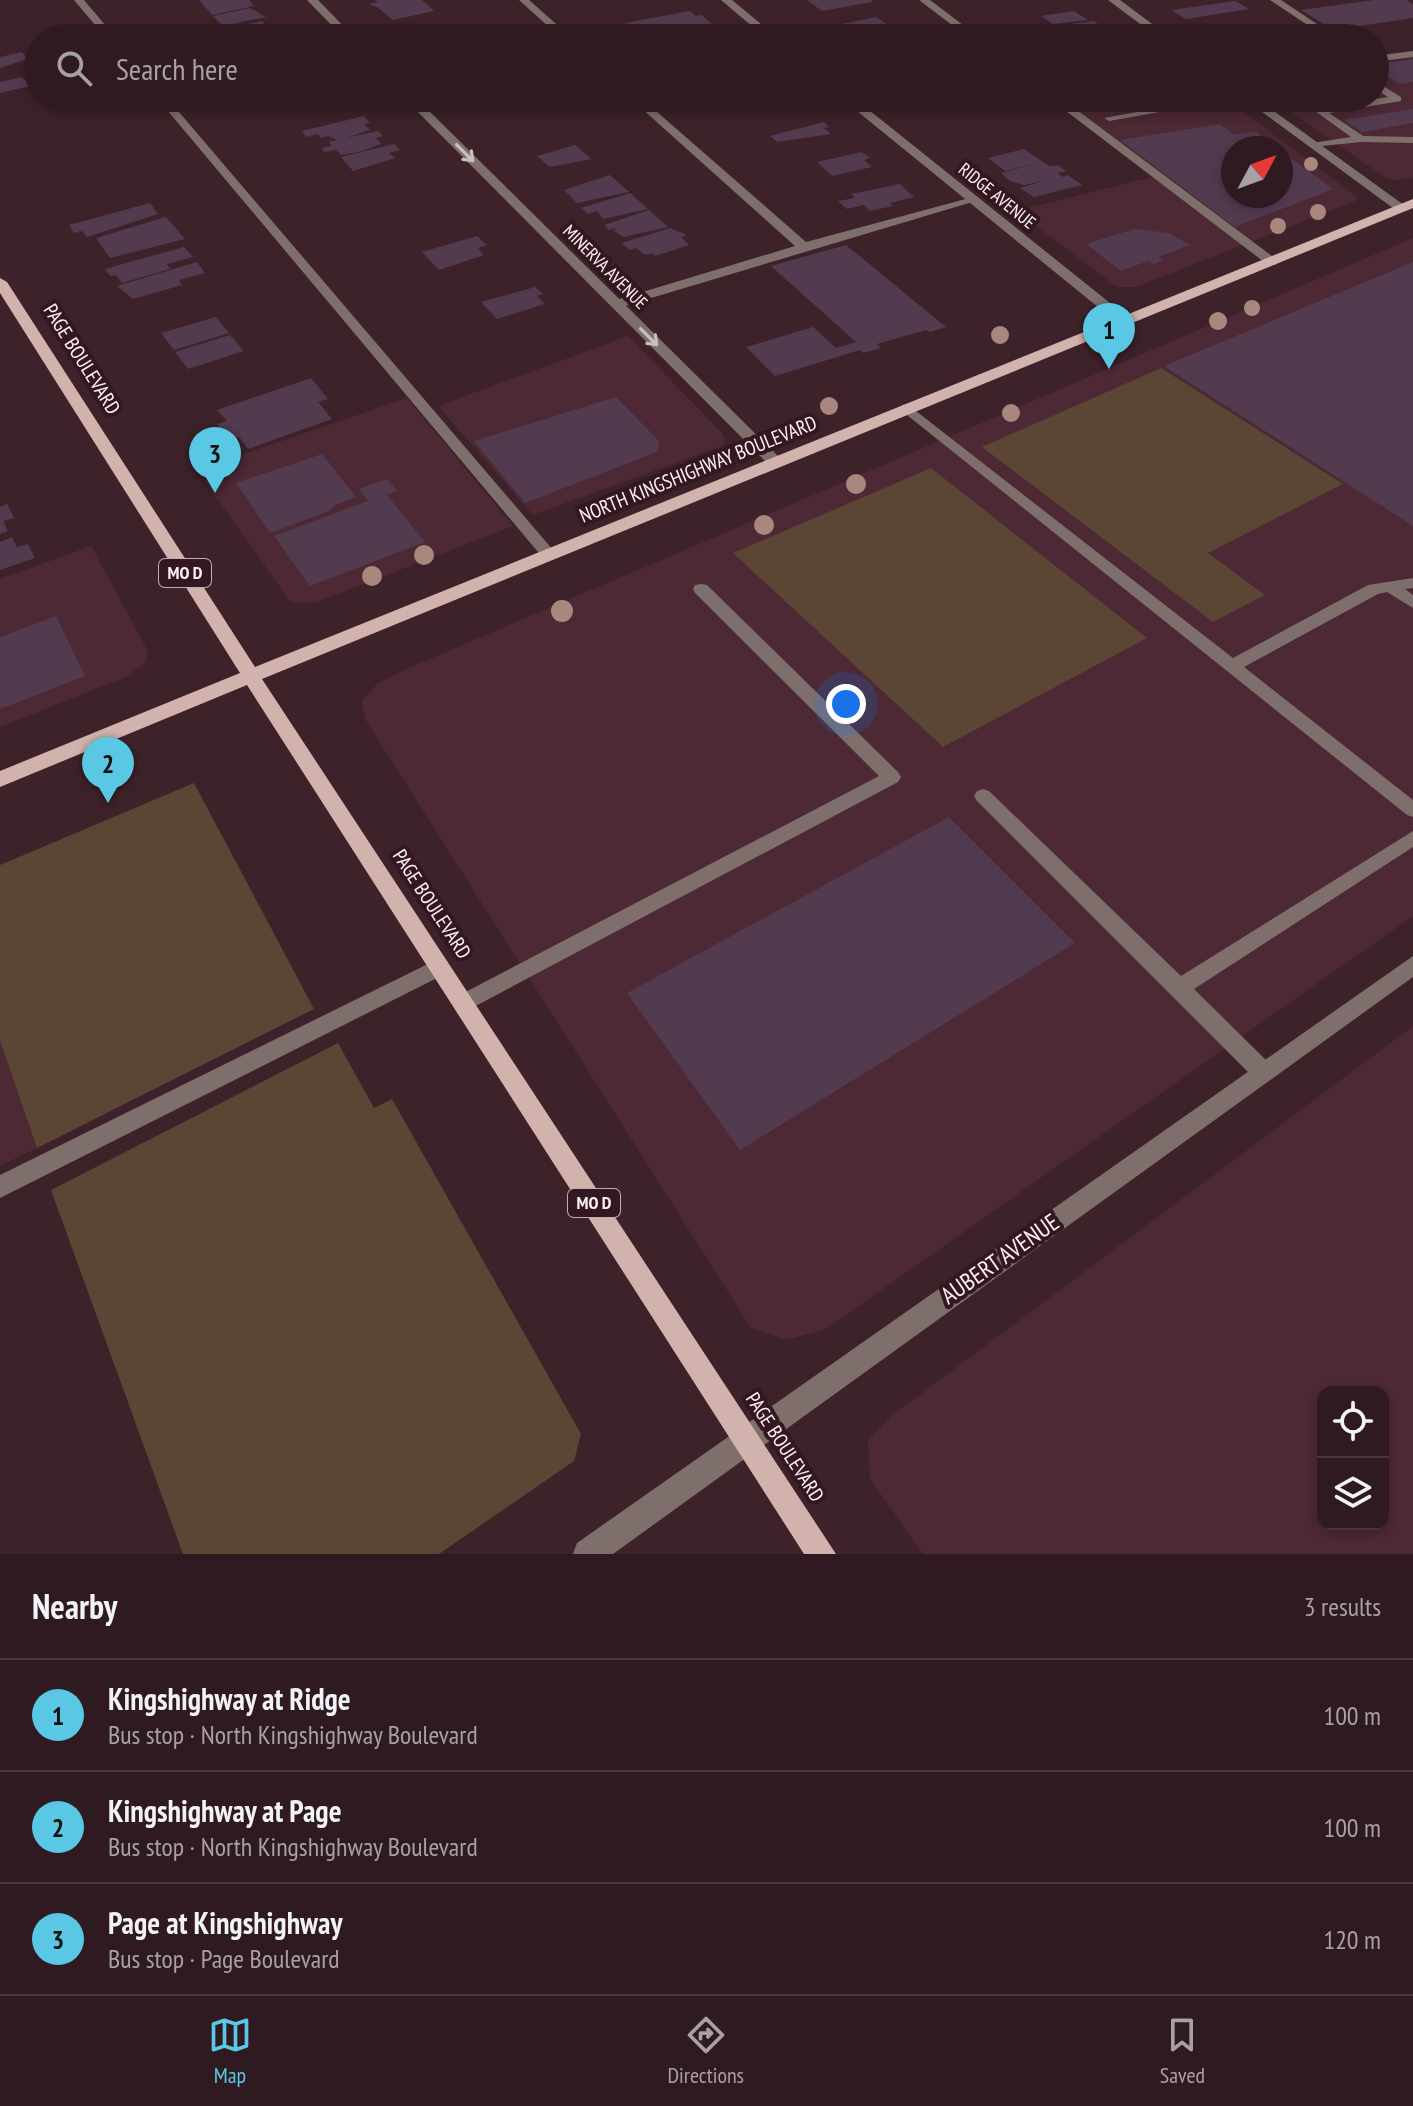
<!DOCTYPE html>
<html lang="en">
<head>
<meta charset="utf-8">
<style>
  :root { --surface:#2e1a20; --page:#362329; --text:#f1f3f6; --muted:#a7a1a5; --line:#49383e; --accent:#5ac8e5 }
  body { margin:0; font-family:"PT Sans Narrow",sans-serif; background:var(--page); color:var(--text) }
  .controls { position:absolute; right:24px; bottom:24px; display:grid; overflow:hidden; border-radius:16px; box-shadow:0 4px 12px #0003 }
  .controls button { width:72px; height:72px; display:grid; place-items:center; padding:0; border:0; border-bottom:2px solid var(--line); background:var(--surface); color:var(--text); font:40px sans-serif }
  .compass { position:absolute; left:1221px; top:136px; width:72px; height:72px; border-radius:50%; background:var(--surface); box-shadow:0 4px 12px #0003; rotate:49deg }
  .you { position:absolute; left:846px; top:704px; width:28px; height:28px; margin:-20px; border:6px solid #fff; border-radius:50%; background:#1a73e8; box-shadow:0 0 0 12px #1a73e833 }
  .badge { display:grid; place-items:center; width:52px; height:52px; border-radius:50%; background:var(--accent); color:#111; font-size:26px; font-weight:700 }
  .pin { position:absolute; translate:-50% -66px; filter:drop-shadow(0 2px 4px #0008) }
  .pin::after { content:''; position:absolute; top:42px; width:28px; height:24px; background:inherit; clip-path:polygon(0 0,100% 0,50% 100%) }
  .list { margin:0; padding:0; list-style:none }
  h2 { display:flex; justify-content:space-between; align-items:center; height:104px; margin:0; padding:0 32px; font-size:34px }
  h2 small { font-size:26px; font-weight:400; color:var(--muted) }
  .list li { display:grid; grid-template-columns:52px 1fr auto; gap:24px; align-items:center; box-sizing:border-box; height:112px; padding:0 32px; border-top:2px solid var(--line) }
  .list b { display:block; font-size:30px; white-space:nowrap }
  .list p { margin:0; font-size:26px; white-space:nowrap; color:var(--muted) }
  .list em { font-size:26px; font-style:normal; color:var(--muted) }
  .icon { flex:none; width:44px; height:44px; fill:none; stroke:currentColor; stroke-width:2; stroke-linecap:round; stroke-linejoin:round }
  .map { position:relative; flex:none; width:1413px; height:1554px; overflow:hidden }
  .search { position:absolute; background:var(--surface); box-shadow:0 4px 12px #0003; left:24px; right:24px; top:24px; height:88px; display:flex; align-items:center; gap:20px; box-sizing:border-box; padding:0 28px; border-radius:44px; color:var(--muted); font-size:30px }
  .sheet { height:440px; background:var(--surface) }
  nav { display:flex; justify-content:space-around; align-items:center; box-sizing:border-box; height:112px; border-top:2px solid var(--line); background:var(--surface); font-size:22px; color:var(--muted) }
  nav a { display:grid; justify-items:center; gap:4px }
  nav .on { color:var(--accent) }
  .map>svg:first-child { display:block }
  .built { fill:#4c2934; fill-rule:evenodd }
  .green { fill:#5b4534 }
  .building { fill:#533b4f }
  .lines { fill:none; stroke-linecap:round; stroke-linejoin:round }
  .service { fill:#7f6f6c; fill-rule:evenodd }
  .minor { fill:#7f6f6c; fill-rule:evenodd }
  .primary { fill:#d2b2ac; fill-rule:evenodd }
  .tree { fill:#a8887e }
  .oneway { stroke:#cbbdbe }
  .labels { text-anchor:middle; stroke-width:8; stroke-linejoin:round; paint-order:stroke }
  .far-street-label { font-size:18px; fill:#fdf1f4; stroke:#331821 }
  .shield { fill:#331821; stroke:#c0b0b5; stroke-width:2 }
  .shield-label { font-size:18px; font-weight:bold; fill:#fdf1f4 }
  .street-label { font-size:20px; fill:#fdf1f4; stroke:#331821 }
  .near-street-label { font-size:24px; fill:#fdf1f4; stroke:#331821 }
</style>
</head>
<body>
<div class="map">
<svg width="1413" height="1554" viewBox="0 0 1413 1554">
  <rect width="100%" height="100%" fill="#3e222a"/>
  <path class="built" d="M1413 58V178L1392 180 1384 177 1272 98H1375V63Z
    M1120 98H1225L1357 197 1355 201 1136 287H1117L1016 211 1161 175 1072 106ZM1233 148H1281V196H1233Z
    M1413 238V916L826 1329 786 1340 751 1328 365 719 362 700 378 683 409 668Z
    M628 336 722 433 725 440 722 446 533 515 438 406Z
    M407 398 513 526 317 602 302 604 289 600 197 470Z
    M91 546 148 651 145 663 126 677 0 727V579Z
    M1413 1026V1554H923L870 1479 868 1440 894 1414ZM1323 1392H1383V1524H1323Z
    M0 1041 37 1148 0 1166Z"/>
  <path class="green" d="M1161 368 1343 484 1208 553 1265 595 1213 622 982 447Z
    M931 468 1147 638 943 747 733 553Z
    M194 783 314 1009 37 1148 0 1041V865Z
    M338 1043 374 1108 392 1099 581 1434 574 1461 439 1554H183L51 1190Z"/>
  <path class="building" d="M199 0H249L254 6 212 15Z
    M375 0H422L434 11 393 20 377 7 368 4 378 2Z
    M807 0H872V2L822 11Z
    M1374 0H1406L1413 4V18L1333 30 1301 10Z
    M1235 1 1249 9 1186 19 1171 10Z
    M250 8 266 17 223 26 213 16Z
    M690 11 696 16 702 15 712 24 706 25 714 31 676 38H632L629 35 637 34 625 23Z
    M1074 11 1088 20 1053 24 1041 16Z
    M876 17 896 30 858 38H836L822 28Z
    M262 21 266 26 274 24 280 30 233 38 225 29Z
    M1094 21 1106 30 1069 36 1056 26Z
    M468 29 477 36 435 38V37Z
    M1107 31 1117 38H1075V36Z
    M22 52 27 59 0 68V57Z
    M1413 59V82L1400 84 1375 69V65Z
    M22 77 30 86 0 93V82Z
    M1413 109V123L1362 132 1344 120Z
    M364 116 370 123 364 124 370 130 346 138 378 131 383 136 376 138 381 144 359 152 341 155 336 150 325 152 321 148 332 146 329 142 337 140 328 136 321 138 318 134 306 137 302 131Z
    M824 122 829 127 824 128 831 134 777 142 770 136Z
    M1220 124 1234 135 1255 131 1277 148H1233V196H1281V151L1333 189 1235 227 1120 140Z
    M394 144 400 150 389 153 395 158 353 171 341 157Z
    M575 145 591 159 550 167 537 156Z
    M1024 149 1049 166 1058 165 1066 171 1057 173 1063 177 1068 175 1082 185 1034 197 1020 188 1043 181 1024 185 1010 181 1001 173 1041 162 1005 171 988 158Z
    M862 152 870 158 864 160 872 167 832 176 817 162Z
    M610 175 629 192 577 203 564 190Z
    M900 184 914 197 890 203 893 206 870 211 864 205 847 209 838 201 855 198 851 194Z
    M630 193 648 209 603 219 597 211 588 214 581 208Z
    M150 203 158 214 87 237 82 231 74 233 69 225Z
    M649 210 668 227 623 237 613 230 617 229 615 228 609 230 604 225Z
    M166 217 185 239 110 258 96 238Z
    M670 228 687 235 681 237 689 245 655 256 652 253 645 255 636 248 629 250 622 243Z
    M1134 229 1169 233 1190 245 1158 257 1163 260 1153 264 1148 261 1121 271 1086 244Z
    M477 236 487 245 478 248 484 255 439 270 422 252Z
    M846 245 946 327 930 332 926 330 877 344 881 348 863 353 860 350 775 376 746 347 813 327 836 348 856 342 771 266Z
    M184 247 193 257 167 264 170 269 122 283 116 275 110 276 105 269Z
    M197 262 205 273 179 280 182 285 133 299 117 286Z
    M1413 262V526L1164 366Z
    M535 287 543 294 537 296 545 304 497 319 481 302Z
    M216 317 229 333 174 350 161 333Z
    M230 335 244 351 188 369 175 352Z
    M311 378 328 399 318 402 332 419 248 449 239 437 229 440 217 424 227 421 217 410Z
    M616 397 660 442 657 452 525 503 474 441Z
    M322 454 356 497 333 506 329 511 270 533 236 483Z
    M387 479 397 491 387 495 425 542 310 586 274 536 368 501 359 489Z
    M7 504 14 518 3 521 8 531 0 534V507Z
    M12 537 17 547 28 544 35 558 0 570V542Z
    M56 616 85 676 0 709V637Z
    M949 817 1075 943 740 1150 627 993Z"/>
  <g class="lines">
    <path class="service" d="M74 0H84L116 38H106Z
      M519 0H529L572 38H561Z
      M919 0H930L980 38H969Z
      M1270 0H1281L1338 38H1327Z
      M1413 51V57L1375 62V56Z
      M1375 81 1401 97V101L1329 113 1363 136 1413 137V143L1361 142 1312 147V143L1351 137 1297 98H1309L1322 108 1388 97 1375 89Z
      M157 98H167L553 550 556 554 553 558H543Z
      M630 98H641L806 242 973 197 979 200 621 307H613V301L795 246Z
      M1049 98H1061L1276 259V265H1268Z
      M1214 98H1238L1109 121 1104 118Z
      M907 404 1233 658 1368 585 1413 578V588L1405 589 1413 595V608L1387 592 1378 594 1244 667 1413 800V817L1407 815 902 411V405Z
      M701 584 707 585 898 772 901 777 898 782 470 1009 463 1012 456 1009 453 1003 456 997 879 776 695 593 693 589 695 585Z
      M983 789 989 791 1181 976 1413 831V847L1194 989 1271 1065 1274 1072 1271 1079 1263 1082 1255 1079 977 801 974 796 977 791Z
      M440 958 447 961 450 967 447 973 0 1198V1175Z"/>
    <path class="minor" d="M307 0H318L355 38H344Z
      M721 0H732L778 38H766Z
      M1108 0H1120L1171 38H1159Z
      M404 98H416L780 458V464H768Z
      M841 98H854L1130 319V325H1120Z
      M1243 98H1256L1408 208 1397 211Z
      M1413 956V977L613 1554H573L577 1543Z"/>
    <path class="primary" d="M1413 199V208L262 679 836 1554H804L247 685 0 787V771L240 673 0 293V278L7 282 255 667Z"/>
  </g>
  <g class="tree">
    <circle cx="1311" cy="164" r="7"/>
    <circle cx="1318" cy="212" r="8"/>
    <circle cx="1278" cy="226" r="8"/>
    <circle cx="1252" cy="308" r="8"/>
    <circle cx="1218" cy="321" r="9"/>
    <circle cx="1000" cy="335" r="9"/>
    <circle cx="829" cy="406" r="9"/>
    <circle cx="1011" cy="413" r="9"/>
    <circle cx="856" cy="484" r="10"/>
    <circle cx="764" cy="525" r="10"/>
    <circle cx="424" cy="555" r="10"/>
    <circle cx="372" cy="576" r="10"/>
    <circle cx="562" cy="611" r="11"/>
  </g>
  <defs><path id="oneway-shaft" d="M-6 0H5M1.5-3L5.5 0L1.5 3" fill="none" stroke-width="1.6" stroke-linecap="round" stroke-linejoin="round" transform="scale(2)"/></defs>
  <g class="oneway">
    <use href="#oneway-shaft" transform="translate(465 153) rotate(45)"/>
    <use href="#oneway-shaft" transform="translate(649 337) rotate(45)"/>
  </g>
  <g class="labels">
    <g class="far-street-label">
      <text transform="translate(997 196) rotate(39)" y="6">RIDGE AVENUE</text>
      <text transform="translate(605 267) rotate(45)" y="6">MINERVA AVENUE</text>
    </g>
    <g class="shield">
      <rect x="159" y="559" width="52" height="28" rx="6"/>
      <rect x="568" y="1189" width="52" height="28" rx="6"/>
    </g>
    <g class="shield-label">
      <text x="185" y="579">MO D</text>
      <text x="594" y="1209">MO D</text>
    </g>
    <g class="street-label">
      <text transform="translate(82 359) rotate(58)" y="7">PAGE BOULEVARD</text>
      <text transform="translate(698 469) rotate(-22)" y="7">NORTH KINGSHIGHWAY BOULEVARD</text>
      <text transform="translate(432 904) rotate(57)" y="7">PAGE BOULEVARD</text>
      <text transform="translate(785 1447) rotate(57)" y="7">PAGE BOULEVARD</text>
    </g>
    <g class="near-street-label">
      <text transform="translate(1000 1259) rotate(-35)" y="8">AUBERT AVENUE</text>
    </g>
  </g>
</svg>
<div class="controls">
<button><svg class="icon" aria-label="locate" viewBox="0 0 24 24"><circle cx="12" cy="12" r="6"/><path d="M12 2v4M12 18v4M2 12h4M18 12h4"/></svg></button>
<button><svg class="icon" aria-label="layers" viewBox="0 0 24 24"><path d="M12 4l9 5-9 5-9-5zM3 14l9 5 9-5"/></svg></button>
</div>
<svg class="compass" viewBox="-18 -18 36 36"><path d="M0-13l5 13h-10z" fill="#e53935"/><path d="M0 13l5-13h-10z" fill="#a7a1a5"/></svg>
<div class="you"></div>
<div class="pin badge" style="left:1109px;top:369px">1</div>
<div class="pin badge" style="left:108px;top:803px">2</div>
<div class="pin badge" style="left:215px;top:493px">3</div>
<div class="search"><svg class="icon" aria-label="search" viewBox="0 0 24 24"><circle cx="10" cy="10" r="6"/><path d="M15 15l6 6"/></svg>Search here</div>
</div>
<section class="sheet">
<h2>Nearby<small>3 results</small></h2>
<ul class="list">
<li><span class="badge">1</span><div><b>Kingshighway at Ridge</b><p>Bus stop · North Kingshighway Boulevard</p></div><em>100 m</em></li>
<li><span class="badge">2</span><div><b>Kingshighway at Page</b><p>Bus stop · North Kingshighway Boulevard</p></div><em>100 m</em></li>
<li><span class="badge">3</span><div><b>Page at Kingshighway</b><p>Bus stop · Page Boulevard</p></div><em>120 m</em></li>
</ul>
</section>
<nav>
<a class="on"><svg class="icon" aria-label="map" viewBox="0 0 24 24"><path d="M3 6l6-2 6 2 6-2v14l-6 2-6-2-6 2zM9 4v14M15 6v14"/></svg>Map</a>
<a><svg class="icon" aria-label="directions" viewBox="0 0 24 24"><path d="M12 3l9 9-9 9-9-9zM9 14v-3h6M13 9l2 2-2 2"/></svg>Directions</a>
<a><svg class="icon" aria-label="saved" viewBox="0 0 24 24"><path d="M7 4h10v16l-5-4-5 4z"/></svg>Saved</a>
</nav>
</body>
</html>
